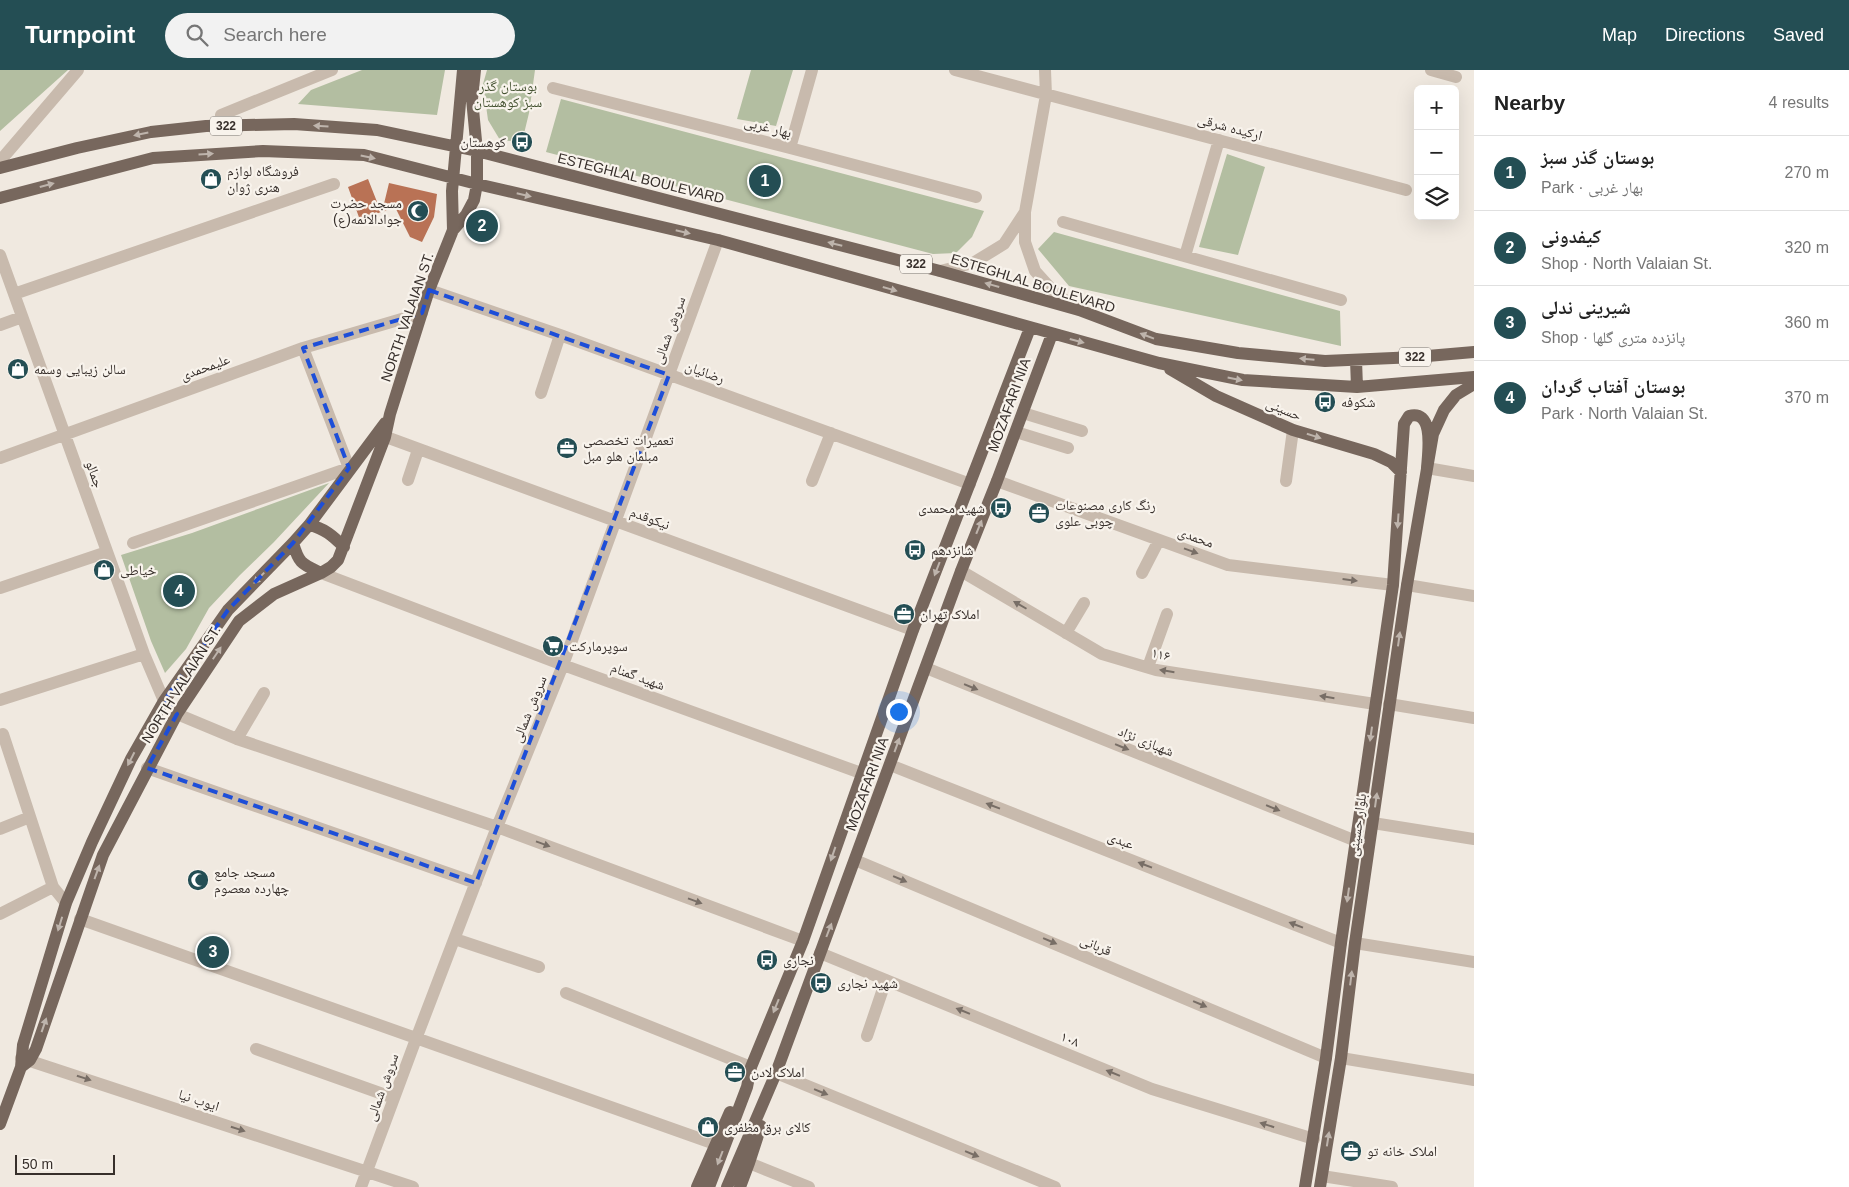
<!DOCTYPE html>
<html lang="en">
<head>
<meta charset="utf-8">
<style>
  :root { --surface:#fff; --page:#f2f2f2; --text:#222; --muted:#767676; --line:#e0e0e0; --accent:#244e54 }
  body { margin:0; font-family:Helvetica,"Noto Naskh Arabic",sans-serif; background:var(--page); color:var(--text) }
  .controls { position:absolute; right:15px; top:15px; display:grid; overflow:hidden; border-radius:8px; box-shadow:0 5px 20px #0002 }
  .controls button { width:45px; height:45px; display:grid; place-items:center; padding:0; border:0; border-bottom:1px solid var(--line); background:var(--surface); color:var(--text); font:25px sans-serif }
  .scale { position:absolute; left:15px; bottom:12px; width:100px; box-sizing:border-box; padding-left:5px; border:2px solid #372f2b; border-top:0; font-size:14px; line-height:18px; white-space:nowrap; color:#372f2b; -webkit-text-stroke:4px #f8f3ec; paint-order:stroke }
  .you { position:absolute; left:898px; top:641px; width:18px; height:18px; margin:-12px; border:4px solid #fff; border-radius:50%; background:#1a73e8; box-shadow:0 0 0 8px #1a73e833 }
  .badge { display:grid; place-items:center; width:32px; height:32px; border-radius:50%; background:var(--accent); color:#fff; font-size:16px; font-weight:700 }
  .pin { position:absolute; translate:-50% -50%; border:2px solid #fff; box-shadow:0 1px 5px #0006 }
  .list { margin:0; padding:0; list-style:none }
  h2 { display:flex; justify-content:space-between; align-items:center; height:65px; margin:0; padding:0 20px; font-size:21px }
  h2 small { font-size:16px; font-weight:400; color:var(--muted) }
  .list li { display:grid; grid-template-columns:32px 1fr auto; gap:15px; align-items:center; box-sizing:border-box; height:75px; padding:0 20px; border-top:1px solid var(--line) }
  .list b { display:block; font-size:19px; white-space:nowrap }
  .list p { margin:0; font-size:16px; white-space:nowrap; color:var(--muted) }
  .list em { font-size:16px; font-style:normal; color:var(--muted) }
  .icon { flex:none; width:28px; height:28px; fill:none; stroke:currentColor; stroke-width:2; stroke-linecap:round; stroke-linejoin:round }
  .map { position:relative; flex:none; width:1474px; height:1117px; overflow:hidden }
  header { display:flex; align-items:center; gap:30px; box-sizing:border-box; height:70px; padding:0 25px; background:var(--accent); color:#fff }
  header strong { font-size:24px }
  nav { display:flex; gap:28px; margin-inline-start:auto; font-size:18px }
  .search { width:350px; height:45px; background:var(--page); display:flex; align-items:center; gap:12px; box-sizing:border-box; padding:0 18px; border-radius:28px; color:var(--muted); font-size:19px }
  main { display:flex }
  aside { flex:1; background:var(--surface) }
  .map>svg:first-child { display:block }
  .green { fill:#b3bea1 }
  .building { fill:#b97255 }
  .lines { fill:none; stroke-linecap:round; stroke-linejoin:round }
  .minor { stroke:#c8baad; stroke-width:12 }
  .major { stroke:#77675d; stroke-width:12 }
  .oneway { fill:#beb4ac }
  .oneway2 { fill:#786e66 }
  .marked { fill:none; stroke:#1d4ed8; stroke-width:4; stroke-dasharray:10 6; stroke-linejoin:round }
  .labels { text-anchor:middle; stroke-width:4.5; stroke-linejoin:round; paint-order:stroke }
  .shield { fill:#f8f3ec; stroke:#716a65; stroke-width:1 }
  .shield-label { font-size:12px; font-weight:bold; fill:#372f2b }
  .park-label { font-size:14px; fill:#445231; stroke:#f8f3ec }
  .street-label { font-size:14px; fill:#372f2b; stroke:#f8f3ec }
  .poi-label { font-size:14px; fill:#372f2b; stroke:#f8f3ec; text-anchor:start }
</style>
</head>
<body>
<header>
<strong>Turnpoint</strong>
<div class="search"><svg class="icon" aria-label="search" viewBox="0 0 24 24"><circle cx="10" cy="10" r="6"/><path d="M15 15l6 6"/></svg>Search here</div>
<nav><a>Map</a><a>Directions</a><a>Saved</a></nav>
</header>
<main>
<div class="map">
<svg width="1474" height="1117" viewBox="0 0 1474 1117">
  <rect width="100%" height="100%" fill="#f0e9e0"/>
  <path class="green" d="M0 0H68L0 61Z
    M362 0H445L437 45 298 34 311 20Z
    M487 0H535L529 43 522 72 500 70 488 50 483 14Z
    M751 0H793L776 56 737 49Z
    M561 29 984 141 972 167 956 183 933 184 546 82Z
    M1227 84 1265 97 1238 185 1199 177Z
    M1054 162 1340 241 1341 276 1069 216 1038 179Z
    M329 413 274 472 240 505 209 538 186 579 165 603 151 571 121 485 192 463Z"/>
  <path class="building" d="M368 109 381 142 360 150 348 117Z
    M389 113 437 124 434 147 422 172 410 167 395 137 382 142Z"/>
  <g class="lines">
    <path class="minor" d="M955 0 1406 120
      M1045 0 1046 25 1025 142V172L1035 201 1054 222 1079 240
      M1431 0 1456 7
      M553 18 790 78 976 127
      M221 45 332 0
      M790 78 812 0
      M0 91 78 0
      M1063 152 1341 230
      M0 185 144 584 164 631
      M1185 186 1219 70
      M940 201 973 193 1004 174 1025 142
      M429 220 560 265 970 414
      M14 224 334 114
      M0 255 22 247
      M541 323 560 265
      M1023 343 1082 361
      M1016 362 1068 378
      M378 364 913 560
      M0 388 303 278 422 243
      M1427 398 1474 406
      M408 410 418 380
      M812 411 831 363
      M997 411 1228 495 1393 515
      M1286 411 1293 360
      M133 473 349 398 303 278
      M961 501 1102 584 1156 600 1375 634
      M321 503 563 595 861 703
      M1142 503 1159 470
      M1407 515 1474 526
      M0 518 107 482
      M1066 563 1084 533
      M1148 597 1167 544
      M926 598 1356 771
      M0 630 144 584
      M1389 634 1474 648
      M177 644 237 669 497 757 803 871
      M3 664 53 817 66 833
      M237 669 264 623
      M890 695 1341 873
      M147 698 476 813
      M1373 753 1474 769
      M0 759 30 747
      M855 790 1326 988
      M0 844 53 817
      M80 849 715 1074
      M455 869 539 897
      M1355 873 1474 892
      M820 883 1152 1019 1314 1069
      M566 923 751 997
      M867 966 886 910
      M256 979 394 1028
      M21 988 413 1117
      M1341 988 1474 1010
      M776 1003 1055 1117
      M749 1093 809 1117
      M1322 1106 1392 1117
      M361 1117 416 969 497 757 563 595 718 170"/>
    <path class="major" d="M0 98 77 78 151 62 206 56 294 54 377 60 477 81 940 201 1079 240 1156 269 1238 283 1325 291 1416 287 1474 282
      M0 128 153 88 263 81 364 85 477 114 718 170 1159 293 1243 310 1357 317 1474 307
      M453 160 452 121 463 0
      M1356 290 1357 317
      M1170 299 1216 326 1293 360 1374 384 1391 392 1401 402
      M309 455C324 458 333 466 344 477
      M293 473C299 494 302 494 321 503
      M21 997 30 990 36 979 103 785 177 644 239 551 274 524 321 503 331 497 338 490 385 367 390 344 429 220 453 160 466 145 474 130 477 114V81L472 29 475 0
      M0 1054 21 997 23 975 66 833 92 772 131 689 164 631 228 540 293 473 309 455 385 353
      M697 1117 730 1042
      M709 1117 747 1017 751 997 803 871 913 560 1030 258
      M727 1117 776 1003 961 501 997 411 1052 264
      M740 1117 749 1093 761 1056
      M1305 1117 1326 988 1341 873 1393 515 1404 354 1409 346C1435 339 1428 383 1427 398
      M1320 1117 1341 988 1355 873 1407 515 1433 364 1444 340 1456 325 1474 314"/>
  </g>
  <defs><path id="oneway-solid" d="M-6-.8H1V-3.2L6.5 0L1 3.2V.8H-6Z" transform="scale(1.25)"/></defs>
  <g class="oneway">
    <use href="#oneway-solid" transform="translate(321 56) rotate(-176)"/>
    <use href="#oneway-solid" transform="translate(141 64) rotate(168)"/>
    <use href="#oneway-solid" transform="translate(206 84) rotate(-4)"/>
    <use href="#oneway-solid" transform="translate(368 87) rotate(12)"/>
    <use href="#oneway-solid" transform="translate(47 115) rotate(-15)"/>
    <use href="#oneway-solid" transform="translate(524 125) rotate(13)"/>
    <use href="#oneway-solid" transform="translate(683 162) rotate(13)"/>
    <use href="#oneway-solid" transform="translate(835 174) rotate(-166)"/>
    <use href="#oneway-solid" transform="translate(992 215) rotate(-164)"/>
    <use href="#oneway-solid" transform="translate(890 219) rotate(16)"/>
    <use href="#oneway-solid" transform="translate(1147 266) rotate(-159)"/>
    <use href="#oneway-solid" transform="translate(1077 271) rotate(15)"/>
    <use href="#oneway-solid" transform="translate(1307 289) rotate(-175)"/>
    <use href="#oneway-solid" transform="translate(1235 309) rotate(11)"/>
    <use href="#oneway-solid" transform="translate(1314 366) rotate(17)"/>
    <use href="#oneway-solid" transform="translate(1398 451) rotate(94)"/>
    <use href="#oneway-solid" transform="translate(979 457) rotate(-68)"/>
    <use href="#oneway-solid" transform="translate(937 499) rotate(111)"/>
    <use href="#oneway-solid" transform="translate(259 508) rotate(134)"/>
    <use href="#oneway-solid" transform="translate(1399 569) rotate(-82)"/>
    <use href="#oneway-solid" transform="translate(217 583) rotate(-56)"/>
    <use href="#oneway-solid" transform="translate(1371 664) rotate(98)"/>
    <use href="#oneway-solid" transform="translate(897 675) rotate(-70)"/>
    <use href="#oneway-solid" transform="translate(131 689) rotate(117)"/>
    <use href="#oneway-solid" transform="translate(1376 730) rotate(-82)"/>
    <use href="#oneway-solid" transform="translate(833 784) rotate(109)"/>
    <use href="#oneway-solid" transform="translate(97 802) rotate(-70)"/>
    <use href="#oneway-solid" transform="translate(1348 825) rotate(98)"/>
    <use href="#oneway-solid" transform="translate(60 854) rotate(107)"/>
    <use href="#oneway-solid" transform="translate(829 860) rotate(-69)"/>
    <use href="#oneway-solid" transform="translate(1351 908) rotate(-83)"/>
    <use href="#oneway-solid" transform="translate(776 936) rotate(112)"/>
    <use href="#oneway-solid" transform="translate(44 955) rotate(-71)"/>
    <use href="#oneway-solid" transform="translate(1328 1069) rotate(-81)"/>
    <use href="#oneway-solid" transform="translate(720 1088) rotate(111)"/>
  </g>
  <g class="oneway2">
    <use href="#oneway-solid" transform="translate(1191 481) rotate(20)"/>
    <use href="#oneway-solid" transform="translate(1350 510) rotate(7)"/>
    <use href="#oneway-solid" transform="translate(1020 535) rotate(-150)"/>
    <use href="#oneway-solid" transform="translate(1167 601) rotate(-171)"/>
    <use href="#oneway-solid" transform="translate(971 617) rotate(22)"/>
    <use href="#oneway-solid" transform="translate(1327 627) rotate(-171)"/>
    <use href="#oneway-solid" transform="translate(1122 677) rotate(22)"/>
    <use href="#oneway-solid" transform="translate(993 736) rotate(-159)"/>
    <use href="#oneway-solid" transform="translate(1273 738) rotate(22)"/>
    <use href="#oneway-solid" transform="translate(543 774) rotate(20)"/>
    <use href="#oneway-solid" transform="translate(1145 795) rotate(-159)"/>
    <use href="#oneway-solid" transform="translate(900 809) rotate(23)"/>
    <use href="#oneway-solid" transform="translate(695 831) rotate(20)"/>
    <use href="#oneway-solid" transform="translate(1296 855) rotate(-159)"/>
    <use href="#oneway-solid" transform="translate(1050 871) rotate(23)"/>
    <use href="#oneway-solid" transform="translate(1200 934) rotate(23)"/>
    <use href="#oneway-solid" transform="translate(963 941) rotate(-158)"/>
    <use href="#oneway-solid" transform="translate(1113 1003) rotate(-158)"/>
    <use href="#oneway-solid" transform="translate(84 1008) rotate(18)"/>
    <use href="#oneway-solid" transform="translate(821 1022) rotate(22)"/>
    <use href="#oneway-solid" transform="translate(1267 1055) rotate(-163)"/>
    <use href="#oneway-solid" transform="translate(238 1059) rotate(18)"/>
    <use href="#oneway-solid" transform="translate(972 1084) rotate(22)"/>
  </g>
  <path class="marked" d="M429 220 669 305 476 813 147 698 177 644 164 631 228 540 293 473 349 398 303 278 422 243Z"/>
  <defs>
    <g id="bus-disc" transform="scale(1.125)"><circle r="9.5" fill="#244e54" stroke="#f8f3ec"/><path d="M-5-6H5V4H4V6H2V4H-2V6H-4V4H-5ZM-3.5-4V0h7V-4ZM-3.5 1.2v1.5H-2V1.2ZM2 1.2v1.5H3.5V1.2Z" fill="#fff"/></g>
    <g id="shop-disc" transform="scale(1.125)"><circle r="9.5" fill="#244e54" stroke="#f8f3ec"/><path d="M-5-2.5h2.3a2.7 3.5 0 0 1 5.4 0H5L5.5 6h-11ZM-1.5-2.5h3a1.5 2.3 0 0 0-3 0Z" fill="#fff"/></g>
    <g id="mosque-disc" transform="scale(1.125)"><circle r="9.5" fill="#244e54" stroke="#f8f3ec"/><path d="M3.5-4.9A6 6 0 1 0 3.5 4.9A5 5 0 1 1 3.5-4.9Z" fill="#fff"/></g>
    <g id="office-disc" transform="scale(1.125)"><circle r="9.5" fill="#244e54" stroke="#f8f3ec"/><path d="M-6-3h4V-5.5h4V-3h4V5H-6ZM-1-4.5V-3h2v-1.5ZM-6 0V1H6V0Z" fill="#fff"/></g>
    <g id="supermarket-disc" transform="scale(1.125)"><circle r="9.5" fill="#244e54" stroke="#f8f3ec"/><path d="M-6-5.5h2.5l.6 2H6L4.5 2H-2.5L-4.4-4H-6ZM-1.5 3.2a1.3 1.3 0 1 0 .1 0ZM3 3.2a1.3 1.3 0 1 0 .1 0Z" fill="#fff"/></g>
  </defs>
  <g fill-rule="evenodd">
    <use href="#bus-disc" x="522" y="72"/>
    <use href="#shop-disc" x="211" y="109"/>
    <use href="#mosque-disc" x="418" y="141"/>
    <use href="#shop-disc" x="18" y="299"/>
    <use href="#bus-disc" x="1325" y="332"/>
    <use href="#office-disc" x="567" y="378"/>
    <use href="#bus-disc" x="1001" y="438"/>
    <use href="#office-disc" x="1039" y="443"/>
    <use href="#bus-disc" x="915" y="480"/>
    <use href="#shop-disc" x="104" y="500"/>
    <use href="#office-disc" x="904" y="544"/>
    <use href="#supermarket-disc" x="553" y="576"/>
    <use href="#mosque-disc" x="198" y="810"/>
    <use href="#bus-disc" x="767" y="890"/>
    <use href="#bus-disc" x="821" y="913"/>
    <use href="#office-disc" x="735" y="1002"/>
    <use href="#shop-disc" x="708" y="1057"/>
    <use href="#office-disc" x="1351" y="1081"/>
  </g>
  <g class="labels">
    <g class="shield">
      <rect x="210" y="46.5" width="32" height="19" rx="4"/>
      <rect x="900" y="184.5" width="32" height="19" rx="4"/>
      <rect x="1399" y="277.5" width="32" height="19" rx="4"/>
    </g>
    <g class="shield-label">
      <text x="226" y="60">322</text>
      <text x="916" y="198">322</text>
      <text x="1415" y="291">322</text>
    </g>
    <g class="park-label">
      <text x="508" y="21">بوستان گذر<tspan x="508" dy="16">سبز کوهستان</tspan></text>
    </g>
    <g class="street-label">
      <text transform="translate(768 57) rotate(14)" y="5">بهار غربی</text>
      <text transform="translate(1230 57) rotate(15)" y="5">ارکیده شرقی</text>
      <text transform="translate(641 108) rotate(14)" y="5">ESTEGHLAL BOULEVARD</text>
      <text transform="translate(1033 213) rotate(17)" y="5">ESTEGHLAL BOULEVARD</text>
      <text transform="translate(407 247) rotate(-71)" y="5">NORTH VALAIAN ST.</text>
      <text transform="translate(669 260) rotate(-70)" y="5">سروش شمالی</text>
      <text transform="translate(205 297) rotate(-20)" y="5">علیمحمدی</text>
      <text transform="translate(705 302) rotate(20)" y="5">رضائیان</text>
      <text transform="translate(1009 335) rotate(-70)" y="5">MOZAFARI NIA</text>
      <text transform="translate(1284 339) rotate(23)" y="5">حسینی</text>
      <text transform="translate(95 404) rotate(70)" y="5">جمالو</text>
      <text transform="translate(650 448) rotate(20)" y="5">نیکوقدم</text>
      <text transform="translate(1196 467) rotate(20)" y="5">محمدی</text>
      <text transform="translate(1161 584) rotate(13)" y="5">۱۱۶</text>
      <text transform="translate(638 606) rotate(20)" y="5">شهید گمنام</text>
      <text transform="translate(181 614) rotate(-58)" y="5">NORTH VALAIAN ST.</text>
      <text transform="translate(529 639) rotate(-68)" y="5">سروش شمالی</text>
      <text transform="translate(1146 671) rotate(22)" y="5">شهبازی نژاد</text>
      <text transform="translate(867 714) rotate(-70)" y="5">MOZAFARI NIA</text>
      <text transform="translate(1357 755) rotate(-82)" y="5">بلوار حسینی</text>
      <text transform="translate(1121 770) rotate(21)" y="5">عبدی</text>
      <text transform="translate(1096 875) rotate(23)" y="5">قربانی</text>
      <text transform="translate(1070 969) rotate(22)" y="5">۱۰۸</text>
      <text transform="translate(382 1017) rotate(-70)" y="5">سروش شمالی</text>
      <text transform="translate(199 1030) rotate(18)" y="5">ایوب نیا</text>
    </g>
    <g class="poi-label">
      <text x="506" y="77" text-anchor="end">کوهستان</text>
      <text x="227" y="106">فروشگاه لوازم<tspan x="227" dy="16">هنری ژوان</tspan></text>
      <text x="402" y="138" text-anchor="end">مسجد حضرت<tspan x="402" dy="16">جوادالائمه(ع)</tspan></text>
      <text x="34" y="304">سالن زیبایی وسمه</text>
      <text x="1341" y="337">شکوفه</text>
      <text x="583" y="375">تعمیرات تخصصی<tspan x="583" dy="16">مبلمان هلو مبل</tspan></text>
      <text x="1055" y="440">رنگ کاری مصنوعات<tspan x="1055" dy="16">چوبی علوی</tspan></text>
      <text x="985" y="443" text-anchor="end">شهید محمدی</text>
      <text x="931" y="485">شانزدهم</text>
      <text x="120" y="505">خیاطی</text>
      <text x="920" y="549">املاک تهران</text>
      <text x="569" y="581">سوپرمارکت</text>
      <text x="214" y="807">مسجد جامع<tspan x="214" dy="16">چهارده معصوم</tspan></text>
      <text x="783" y="895">نجاری</text>
      <text x="837" y="918">شهید نجاری</text>
      <text x="751" y="1007">املاک لادن</text>
      <text x="724" y="1062">کالای برق مظفری</text>
      <text x="1367" y="1086">املاک خانه تو</text>
    </g>
  </g>
</svg>
<div class="controls">
<button>+</button>
<button>−</button>
<button><svg class="icon" aria-label="layers" viewBox="0 0 24 24"><path d="M12 4l9 5-9 5-9-5zM3 14l9 5 9-5"/></svg></button>
</div>
<div class="scale">50 m</div>
<div class="you"></div>
<div class="pin badge" style="left:765px;top:111px">1</div>
<div class="pin badge" style="left:482px;top:156px">2</div>
<div class="pin badge" style="left:213px;top:882px">3</div>
<div class="pin badge" style="left:179px;top:521px">4</div>
</div>
<aside>
<h2>Nearby<small>4 results</small></h2>
<ul class="list">
<li><span class="badge">1</span><div><b>بوستان گذر سبز</b><p>Park · بهار غربی</p></div><em>270 m</em></li>
<li><span class="badge">2</span><div><b>کیفدونی</b><p>Shop · North Valaian St.</p></div><em>320 m</em></li>
<li><span class="badge">3</span><div><b>شیرینی ندلی</b><p>Shop · پانزده متری گلها</p></div><em>360 m</em></li>
<li><span class="badge">4</span><div><b>بوستان آفتاب گردان</b><p>Park · North Valaian St.</p></div><em>370 m</em></li>
</ul>
</aside>
</main>
</body>
</html>
